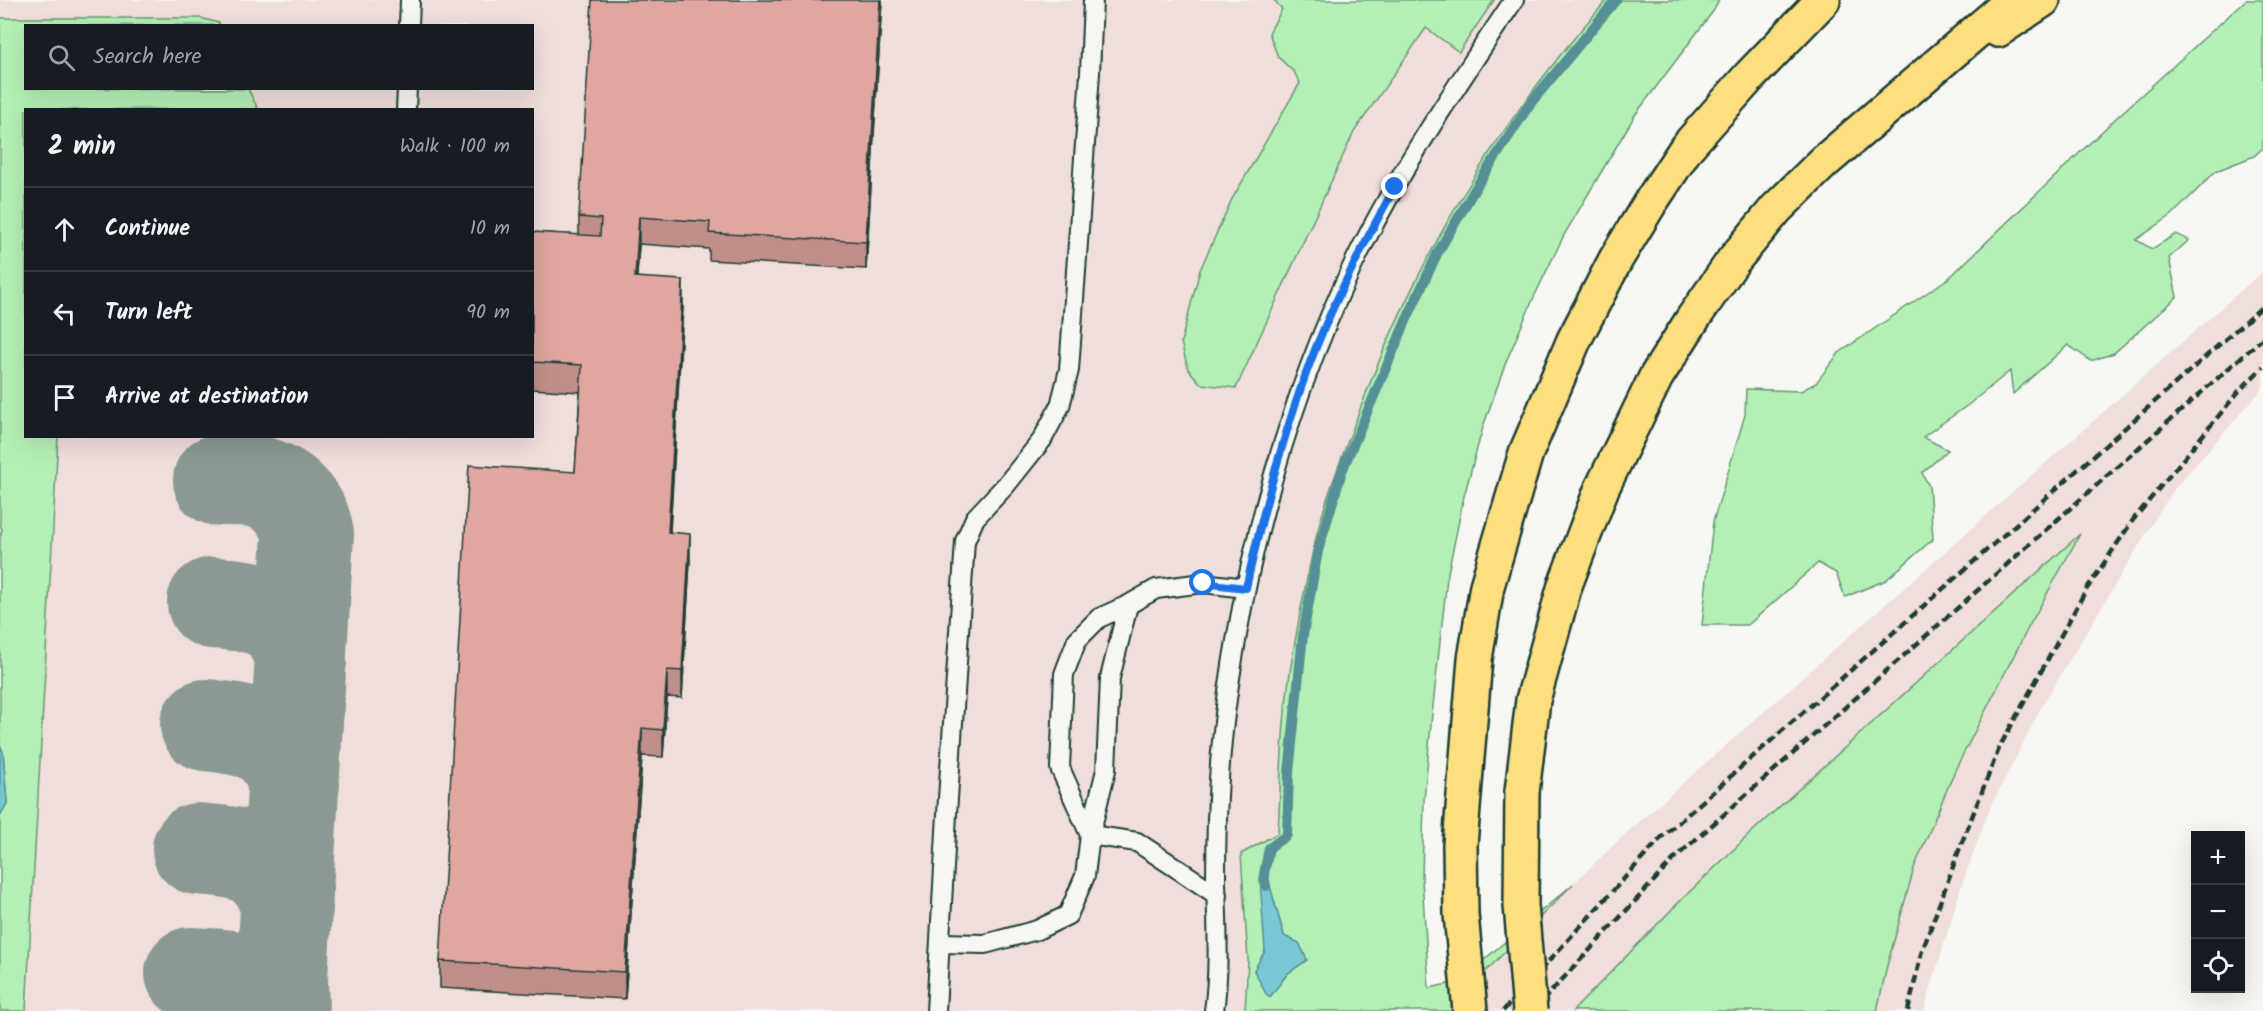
<!DOCTYPE html>
<html lang="en">
<head>
<meta charset="utf-8">
<style>
  :root { --surface:#171b24; --page:#242831; --text:#f1f3f6; --muted:#9ea1a6; --line:#363941 }
  body { margin:0; font-family:Kalam,sans-serif; background:var(--page); color:var(--text) }
  .controls { position:absolute; right:18px; bottom:18px; display:grid; overflow:hidden; border-radius:0px; box-shadow:0 6px 24px #0002 }
  .controls button { width:54px; height:54px; display:grid; place-items:center; padding:0; border:0; border-bottom:2px solid var(--line); background:var(--surface); color:var(--text); font:30px sans-serif }
  .stop { position:absolute; width:18px; height:18px; margin:-14px; border:4px solid #1a73e8; border-radius:50%; background:#fff }
  .stop.end { background:#1a73e8; border-color:#fff; box-shadow:0 2px 6px #0008 }
  .list { margin:0; padding:0; list-style:none }
  h2 { display:flex; justify-content:space-between; align-items:center; height:78px; margin:0; padding:0 24px; font-size:26px }
  h2 small { font-size:20px; font-weight:400; color:var(--muted) }
  .list li { display:grid; grid-template-columns:39px 1fr auto; gap:18px; align-items:center; box-sizing:border-box; height:84px; padding:0 24px; border-top:2px solid var(--line) }
  .list b { display:block; font-size:22px; white-space:nowrap }
  .list em { font-size:20px; font-style:normal; color:var(--muted) }
  .icon { flex:none; width:33px; height:33px; fill:none; stroke:currentColor; stroke-width:2; stroke-linecap:round; stroke-linejoin:round }
  .map { position:relative; flex:none; width:2263px; height:1011px; overflow:hidden }
  .search { position:absolute; background:var(--surface); box-shadow:0 6px 24px #0002; left:24px; top:24px; width:510px; height:66px; display:flex; align-items:center; gap:15px; box-sizing:border-box; padding:0 21px; border-radius:0px; color:var(--muted); font-size:22px }
  .panel { position:absolute; background:var(--surface); box-shadow:0 6px 24px #0002; left:24px; top:108px; width:510px; height:330px; border-radius:0px }
  .map>svg:first-child { display:block }
  .built { fill:#efdeda; fill-rule:evenodd }
  .green { fill:#b3f0b5; stroke:#699674; stroke-width:1.5; fill-rule:evenodd }
  .water { fill:#7ac8d7; stroke:#569096; stroke-width:1.5 }
  .lines { fill:none; stroke-linecap:round; stroke-linejoin:round }
  .stream { stroke:#569096; stroke-width:10 }
  .taxiway { stroke:#8a9a93; stroke-width:92 }
  .service-casing { stroke:#1f3d34; stroke-width:22 }
  .motorway-casing { stroke:#1f3d34; stroke-width:38 }
  .service { stroke:#f6f6f2; stroke-width:18 }
  .motorway { stroke:#fddf80; stroke-width:33 }
  .rail { stroke:#1f3d34; stroke-width:4.5; stroke-dasharray:9 4.5; stroke-linecap:butt }
  .motorway-bridge-casing { stroke:#1f3d34; stroke-width:38; stroke-linecap:butt }
  .motorway-bridge { stroke:#fddf80; stroke-width:33 }
  .wall { fill:#c18f8a; stroke:#1f3d34; stroke-width:1.5 }
  .shaded-wall { fill:#9d7471; stroke:#1f3d34; stroke-width:1.5 }
  .building { fill:#e0a6a1; stroke:#1f3d34; stroke-width:1.5 }
  .route { stroke:#1a73e8; stroke-width:8 }
</style>
</head>
<body>
<div class="map">
<svg width="2263" height="1011" viewBox="0 0 2263 1011">
  <rect width="100%" height="100%" fill="#f6f6f2"/>
  <filter id="ink" filterUnits="userSpaceOnUse"><feTurbulence type="fractalNoise" baseFrequency=".0167" numOctaves="2"/><feDisplacementMap in="SourceGraphic" scale="12" xChannelSelector="R" yChannelSelector="G"/><feConvolveMatrix kernelMatrix="1 2 1 2 8 2 1 2 1" color-interpolation-filters="sRGB"/></filter>
  <g filter="url(#ink)">
    <path class="built" d="M0 0H1607L1577 33 1524 102 1471 180 1431 249 1398 318 1365 394 1336 472 1313 552 1296 636 1284 721 1278 833 1241 854 1248 960 1245 1011H0ZM26 26H532V88H26ZM26 110H532V436H26Z
      M2263 271V388L2175 488 2153 522 2043 704 1989 810 1961 887 1924 1011H1877L1887 966 1914 867 1956 768 2027 630 2079 536 1754 830 1680 901 1573 1011H1454L1483 974 1573 884 1621 838Z"/>
    <path class="green" d="M1274 0H1494L1459 52 1426 28 1354 132 1236 388 1201 384 1188 369 1181 342 1200 270 1232 199 1300 83 1294 72 1278 57 1269 33 1282 9Z
      M1607 0H1719L1714 10 1635 115 1564 235 1534 297 1506 362 1483 427 1464 496 1447 578 1431 724 1424 800 1422 879 1429 988 1458 982 1573 884 1483 974 1454 1011H1245L1248 960 1241 854 1278 833C1280 796 1281 759 1284 723 1289 666 1300 610 1312 555 1321 512 1337 469 1353 428 1410 270 1495 125 1607 0ZM1264 874 1268 879 1284 936 1299 943 1307 960 1287 974 1270 997 1254 971 1265 951Z
      M2246 0H2263V148L2254 156 2216 171 2172 215 2136 240 2152 249 2176 234 2189 240 2169 258 2177 297 2114 353 2091 361 2068 345 2013 394 2010 371 1968 405 1923 437 1948 450 1922 473 1929 486 1933 539 1886 580 1845 597 1836 573 1818 563 1748 625H1702L1713 522 1745 415 1746 389 1801 391 1816 383 1839 353 1950 277 2115 119Z
      M0 18H200L219 23 220 25 26 26V88L248 89 258 109 26 110V436L58 437 26 1011H0V816L7 803 3 752 0 745V538L2 529 0 525Z
      M2080 534 2027 630 1956 768 1914 868 1887 966 1877 1011H1573L1680 901 1754 830Z"/>
    <path class="water" d="M0 745 3 752 7 803 0 816Z
      M1264 874 1268 879 1284 936 1299 943 1307 960 1287 974 1270 997 1266 994 1254 970 1265 951 1260 879Z"/>
    <g class="lines">
      <path class="stream" d="M1266 886 1264 874 1269 848 1287 835 1289 773 1303 635 1318 551 1342 471 1406 321 1438 252 1478 184 1530 104 1616 0"/>
      <path class="taxiway" d="M219 480C233 480 249 479 262 483 286 490 304 510 308 534L282 977 283 1011
        M213 603C261 606 286 608 301 661
        M206 725C252 730 280 734 294 784
        M198 849C248 853 271 856 287 908
        M191 973C223 975 268 974 281 1011"/>
      <g class="service-casing">
        <path id="service" d="M409 26 410 0
          M406 110 407 88
          M1128 605 1110 678 1106 770 1090 835 1060 768 1064 674 1077 640 1099 618Z
          M1128 605 1156 589 1203 583 1246 588
          M940 943 985 944 1037 930 1068 915 1085 876 1090 835 1137 842 1217 895
          M936 1011 947 814 965 541 975 518 1006 485 1042 440 1060 406 1069 370 1090 73 1093 0
          M1214 1011C1220 968 1217 925 1216 881 1216 826 1218 769 1225 714 1245 558 1286 405 1354 263 1399 171 1457 85 1514 0"/>
      </g>
      <g class="motorway-casing">
        <path id="motorway" d="M1998 30 2043 0
          M1522 792 1533 700 1565 585 1602 488 1656 377 1694 317 1733 261 1776 209 1824 162 2013 0
          M1470 1011 1461 914 1460 845 1475 659 1487 586 1526 453 1574 340 1616 259 1650 203 1687 147 1749 77 1823 0"/>
      </g>
      <use href="#service" class="service"/>
      <use href="#motorway" class="motorway"/>
      <path class="rail" d="M1503 1011 1662 837 2263 306
        M1533 1011 1677 856 2263 338
        M1908 1011 1921 954 1962 842 2000 746 2086 590 2133 520 2239 391 2263 367"/>
      <g class="motorway-bridge-casing">
        <path id="motorway-bridge" d="M1522 792 1521 905 1530 1011"/>
      </g>
      <use href="#motorway-bridge" class="motorway-bridge"/>
    </g>
    <path class="wall" d="M882 0 866 269 709 260V249L639 244 637 277 683 307 670 532 690 561 682 698 667 697 663 757 642 756 625 999 440 988V961L575 472 580 392 532 389V232L579 235V217Z"/>
    <path class="shaded-wall" d="M880 0H882L866 269V242Z
      M639 217V244L635 304V277Z
      M683 280V307L668 559V532Z
      M690 534V561L682 698V671Z
      M667 670V697L663 757V730Z
      M642 728V756L625 999V972Z"/>
    <path class="building" d="M592 0H880L866 242 709 233 710 222 639 217 635 277 683 280 668 532 690 534 682 671 667 670 663 730 642 728 625 972 440 961 469 465 575 472 582 365 532 362V232L600 236 601 219 579 217Z"/>
  </g>
  <g class="lines" filter="url(#ink)">
    <path class="route" d="M1203 583 1246 588C1263 511 1283 434 1311 360 1334 300 1364 243 1395 187"/>
  </g>
</svg>
<div class="controls">
<button>+</button>
<button>−</button>
<button><svg class="icon" aria-label="locate" viewBox="0 0 24 24"><circle cx="12" cy="12" r="6"/><path d="M12 2v4M12 18v4M2 12h4M18 12h4"/></svg></button>
</div>
<div class="stop" style="left:1203px;top:583px"></div>
<div class="stop end" style="left:1395px;top:187px"></div>
<div class="search"><svg class="icon" aria-label="search" viewBox="0 0 24 24"><circle cx="10" cy="10" r="6"/><path d="M15 15l6 6"/></svg>Search here</div>
<section class="panel">
<h2>2 min<small>Walk · 100 m</small></h2>
<ul class="list">
<li><svg class="icon" aria-label="ahead" viewBox="0 0 24 24"><path d="M12 20V5M6 11l6-6 6 6"/></svg><div><b>Continue</b></div><em>10 m</em></li>
<li><svg class="icon" aria-label="left" viewBox="0 0 24 24"><path d="M17 20v-9H6M10 6l-5 5 5 5"/></svg><div><b>Turn left</b></div><em>90 m</em></li>
<li><svg class="icon" aria-label="arrive" viewBox="0 0 24 24"><path d="M6 21V4h12l-3 4 3 4H6"/></svg><div><b>Arrive at destination</b></div></li>
</ul>
</section>
</div>
</body>
</html>
